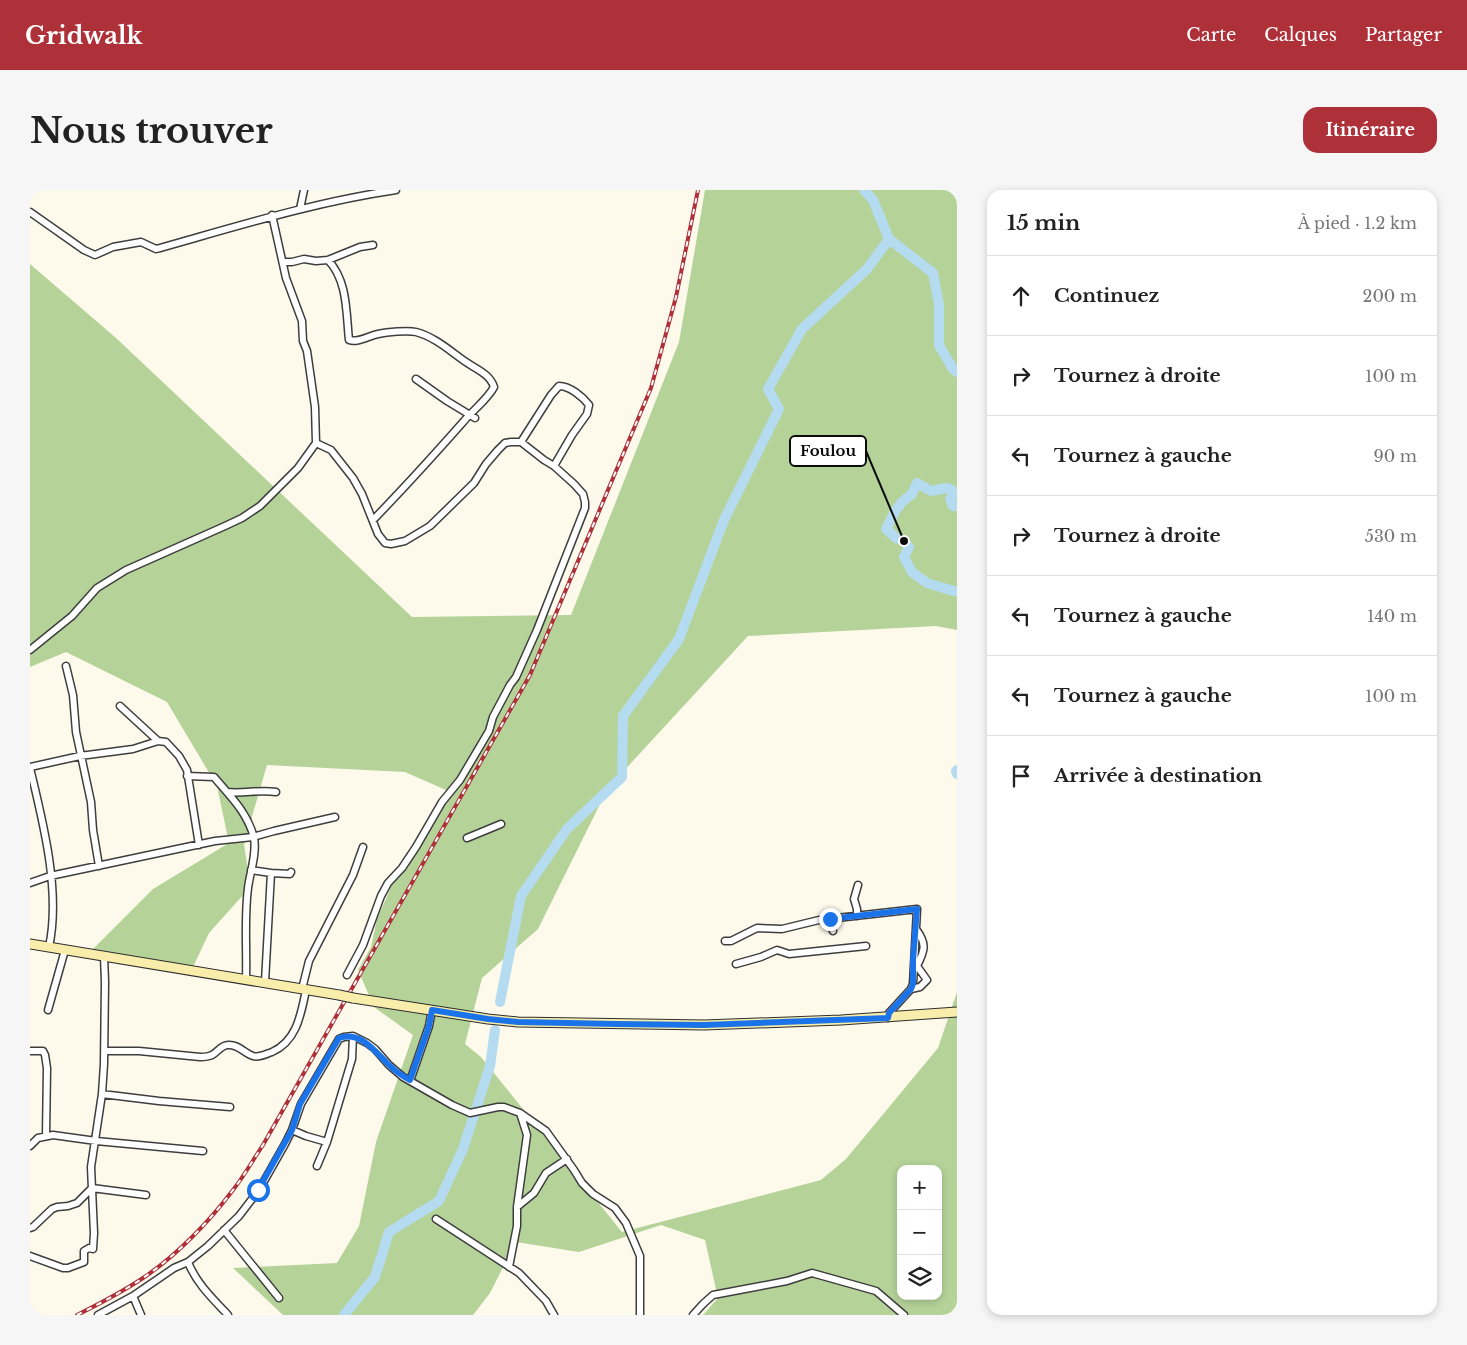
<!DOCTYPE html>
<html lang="fr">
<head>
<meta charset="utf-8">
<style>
  :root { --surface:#fff; --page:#f6f6f6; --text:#222; --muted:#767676; --line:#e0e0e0; --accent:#ae3039 }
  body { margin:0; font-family:"Libre Baskerville",serif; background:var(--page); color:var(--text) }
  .controls { position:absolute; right:15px; bottom:15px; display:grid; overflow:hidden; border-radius:10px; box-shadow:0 2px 8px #0003 }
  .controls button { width:45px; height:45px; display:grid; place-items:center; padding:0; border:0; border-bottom:1px solid var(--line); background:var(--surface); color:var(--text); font:25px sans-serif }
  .stop { position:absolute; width:15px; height:15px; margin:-11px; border:4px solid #1a73e8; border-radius:50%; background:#fff }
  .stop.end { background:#1a73e8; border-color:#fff; box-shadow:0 1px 5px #0008 }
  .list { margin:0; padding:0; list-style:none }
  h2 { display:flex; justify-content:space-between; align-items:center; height:65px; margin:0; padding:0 20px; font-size:21px }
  h2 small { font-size:16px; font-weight:400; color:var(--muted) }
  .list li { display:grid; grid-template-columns:32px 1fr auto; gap:15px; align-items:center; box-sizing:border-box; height:80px; padding:0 20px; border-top:1px solid var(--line) }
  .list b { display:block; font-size:19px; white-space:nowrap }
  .list em { font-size:16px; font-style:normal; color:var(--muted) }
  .icon { flex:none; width:28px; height:28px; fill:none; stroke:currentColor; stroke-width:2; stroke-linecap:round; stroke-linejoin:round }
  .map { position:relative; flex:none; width:927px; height:1125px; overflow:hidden; border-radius:15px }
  header { display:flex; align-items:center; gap:30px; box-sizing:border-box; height:70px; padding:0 25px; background:var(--accent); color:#fff }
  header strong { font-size:24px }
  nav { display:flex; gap:28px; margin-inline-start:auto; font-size:18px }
  .intro { display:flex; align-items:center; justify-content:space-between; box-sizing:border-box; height:120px; padding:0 30px }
  h1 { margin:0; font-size:35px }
  .button { padding:12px 22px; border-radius:15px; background:var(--accent); color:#fff; font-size:18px; font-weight:700 }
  main { display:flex; gap:30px; padding:0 30px }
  aside { flex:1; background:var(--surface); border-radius:15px; box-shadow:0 2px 8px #0003 }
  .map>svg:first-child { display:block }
  .forest { fill:#b5d399; fill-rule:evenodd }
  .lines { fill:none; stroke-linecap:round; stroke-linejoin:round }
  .river { stroke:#b4dbf0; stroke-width:10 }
  .street-casing { stroke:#3e3e3e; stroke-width:9 }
  .secondary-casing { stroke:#2d2d2d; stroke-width:11 }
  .street { stroke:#fff; stroke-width:6 }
  .secondary { stroke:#f8edab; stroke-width:9 }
  .rail-casing { stroke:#ae3039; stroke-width:4 }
  .rail { stroke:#fff; stroke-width:2; stroke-dasharray:5.5; stroke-linecap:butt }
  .secondary-bridge-casing { stroke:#2d2d2d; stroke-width:11; stroke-linecap:butt }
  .secondary-bridge { stroke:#f8edab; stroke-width:9 }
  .route { stroke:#1a73e8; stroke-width:6 }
  .leader { fill:none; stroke:#0b0b0b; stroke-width:2 }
  .callout-dot { fill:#0b0b0b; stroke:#fff; stroke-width:2 }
  .callout { fill:#fff; stroke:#0b0b0b; stroke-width:2 }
  .callout-label { font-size:15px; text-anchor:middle; font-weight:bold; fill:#0b0b0b }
</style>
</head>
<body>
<header>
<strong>Gridwalk</strong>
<nav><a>Carte</a><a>Calques</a><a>Partager</a></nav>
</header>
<div class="intro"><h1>Nous trouver</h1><a class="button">Itinéraire</a></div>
<main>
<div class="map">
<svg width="927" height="1125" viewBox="0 0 927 1125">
  <rect width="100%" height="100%" fill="#fdf9eb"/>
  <path class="forest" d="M675 0H927V440L906 436 718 446 578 598 508 739 452 788 435 854 451 867 592 1042 791 990 816 969 908 858 927 802V1125H673L688 1108 675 1050 631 1035 549 1062 486 1052 460 1103 443 1125H253L203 1078 307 1073 329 1036 346 952 383 845 344 817 328 780 341 757 347 729 367 684 416 600 375 582 237 575 214 654 218 681 214 704 179 743 163 777 63 759 123 699 199 653 187 596 137 512 36 462 0 477V74L86 148 382 427 541 425 649 152ZM871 979H908V1106H871Z"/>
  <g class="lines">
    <path class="river" d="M834 0 843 10 859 49 903 83 909 115V155L923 179 927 182
      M927 316H923L920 309 923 305 922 300 917 298 901 301 887 293 882 304 872 312 866 320 856 339 866 348 874 351 879 357 874 367 882 382 897 393 927 402
      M927 580 926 581 927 584
      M470 812 491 706 537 639 592 587 593 526 649 449 694 330 749 219 738 199 772 139 837 79 859 49
      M314 1125 345 1087 359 1042 409 1011 433 959 460 876 465 840"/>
    <g class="street-casing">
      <path id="street" d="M270 19 274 0
        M0 22 54 60 65 65 83 57 111 52 126 59C205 37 284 12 366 0
        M298 70C318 91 316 123 319 150 328 153 338 146 348 144 357 142 378 140 386 142 405 147 420 161 436 172 446 179 460 184 464 197 457 210 443 220 434 231 404 265 374 298 343 330
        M253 72H262L274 69 286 71 298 70 330 57 343 55
        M386 189 417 211 445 228
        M491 252 521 205 529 196C540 196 553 207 559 215L557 224 542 245 524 276
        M286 253 301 260 323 288 332 304 348 344 355 353 361 354 375 351 400 336 444 293 456 274 468 260 475 253 481 252H491L514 270 524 276 544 294 553 304 555 312V318L507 440 486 487 480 495 463 527 459 541 430 590 412 612 386 657 372 678 358 693 351 706 333 755 317 785
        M0 460 42 426 67 398 96 380 195 336 212 328 230 316 268 278 286 253 285 217 277 161 273 151 272 131 256 88 242 25
        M36 476 43 505 46 542 61 612 63 640 69 676
        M90 516 128 551
        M0 577 50 566 103 559 128 551 136 552 149 566 157 580 169 655
        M0 578C13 632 31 702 19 757
        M157 586 184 587C200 606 218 623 224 648 227 664 220 682 218 698 214 729 217 759 216 790
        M197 602C214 604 230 599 246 602
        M437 648 471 634
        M221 680 241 683 260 684 261 682
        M0 693 20 686 185 651 223 647 244 641 305 627
        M827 726V719L824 709 828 695
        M797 729 803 741
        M695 751H701L727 738 752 739 789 730 887 719 883 794 881 799 859 823 858 828
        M706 774 731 767 747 760 759 764 836 756
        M235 792 241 683
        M272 799 279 771 323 685 333 657
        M881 799 890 797 897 790 887 776C895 760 897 754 886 739
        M18 820 35 760
        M0 861H13L15 865 17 878 16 946
        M75 861H109L170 867C174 867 178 867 182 865 188 862 191 855 198 855 208 854 214 863 223 866 229 868 236 864 242 862 267 851 271 824 276 800
        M380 891 399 836 402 820
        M72 904 129 911 200 917
        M262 940 276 946 297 952
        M0 956 8 948 23 945 66 951 173 961
        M287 976 297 952 322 869 323 846
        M487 1017 504 1003 516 983 537 969
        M406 1029 489 1083 516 1111 524 1125
        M0 1038 3 1037 22 1019 27 1017 38 1016 47 1013 62 998 116 1005
        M194 1040 249 1108
        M0 1066 33 1078H38L54 1072V1061L59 1058 63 1059 64 1043 61 977 72 904 74 874 75 792 74 766
        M158 1072C166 1093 183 1109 198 1125
        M479 1077 487 1036V1017L497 945 490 923
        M103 1106 111 1125
        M68 1125 103 1106 144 1078 158 1072 178 1056 209 1026 229 1000 255 954 262 940 271 914 309 849 314 847 323 846 337 853 345 859 359 875 373 887 422 915 440 923 468 917H474L490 923 516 941 544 980 552 993 563 1004 585 1018 596 1033 610 1066V1125
        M663 1125 673 1114 683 1105 757 1091 782 1083 846 1101 874 1125"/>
    </g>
    <g class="secondary-casing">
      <path id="secondary" d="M0 754 309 805
        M323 808 458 829 488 832 674 835 811 830 927 822"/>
    </g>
    <use href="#street" class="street"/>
    <use href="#secondary" class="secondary"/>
    <g class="rail-casing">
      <path id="rail" d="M47 1125C69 1114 92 1102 113 1088 146 1066 179 1032 203 1000 214 986 223 970 233 955L500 485 621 198 646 107 668 0"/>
    </g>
    <use href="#rail" class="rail"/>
    <g class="secondary-bridge-casing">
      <path id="secondary-bridge" d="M309 805 323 808"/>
    </g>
    <use href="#secondary-bridge" class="secondary-bridge"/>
  </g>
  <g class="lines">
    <path class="route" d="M228 1000 262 940 270 914 309 848C330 841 344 860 358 874 364 880 372 886 380 890L399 836 402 820 458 829 488 832 587 834 674 835 858 828 859 823 881 799 883 794V770L887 719 800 729"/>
  </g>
  <path class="leader" d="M874 351L836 261"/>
  <circle class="callout-dot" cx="874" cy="351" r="5"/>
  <rect class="callout" x="760" y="246" width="76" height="30" rx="5"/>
  <g class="callout-label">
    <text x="798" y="266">Foulou</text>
  </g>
</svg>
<div class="controls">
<button>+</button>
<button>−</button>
<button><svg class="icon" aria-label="layers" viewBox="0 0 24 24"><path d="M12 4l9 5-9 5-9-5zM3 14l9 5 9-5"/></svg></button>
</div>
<div class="stop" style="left:228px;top:1000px"></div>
<div class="stop end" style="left:800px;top:729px"></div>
</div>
<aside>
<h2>15 min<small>À pied · 1.2 km</small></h2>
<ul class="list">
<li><svg class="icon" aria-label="ahead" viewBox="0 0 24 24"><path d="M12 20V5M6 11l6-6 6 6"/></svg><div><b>Continuez</b></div><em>200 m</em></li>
<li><svg class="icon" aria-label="right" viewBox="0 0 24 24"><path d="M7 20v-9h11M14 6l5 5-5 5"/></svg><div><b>Tournez à droite</b></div><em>100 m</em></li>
<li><svg class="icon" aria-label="left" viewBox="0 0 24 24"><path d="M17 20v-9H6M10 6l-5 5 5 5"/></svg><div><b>Tournez à gauche</b></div><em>90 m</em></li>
<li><svg class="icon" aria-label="right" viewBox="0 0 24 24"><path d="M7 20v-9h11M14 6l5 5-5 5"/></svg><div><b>Tournez à droite</b></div><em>530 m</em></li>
<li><svg class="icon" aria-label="left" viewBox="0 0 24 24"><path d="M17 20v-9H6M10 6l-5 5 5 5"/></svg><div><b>Tournez à gauche</b></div><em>140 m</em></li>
<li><svg class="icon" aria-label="left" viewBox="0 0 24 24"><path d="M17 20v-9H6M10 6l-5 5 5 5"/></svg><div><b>Tournez à gauche</b></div><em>100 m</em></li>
<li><svg class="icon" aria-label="arrive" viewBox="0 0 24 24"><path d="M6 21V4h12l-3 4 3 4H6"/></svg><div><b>Arrivée à destination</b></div></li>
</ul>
</aside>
</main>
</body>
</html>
